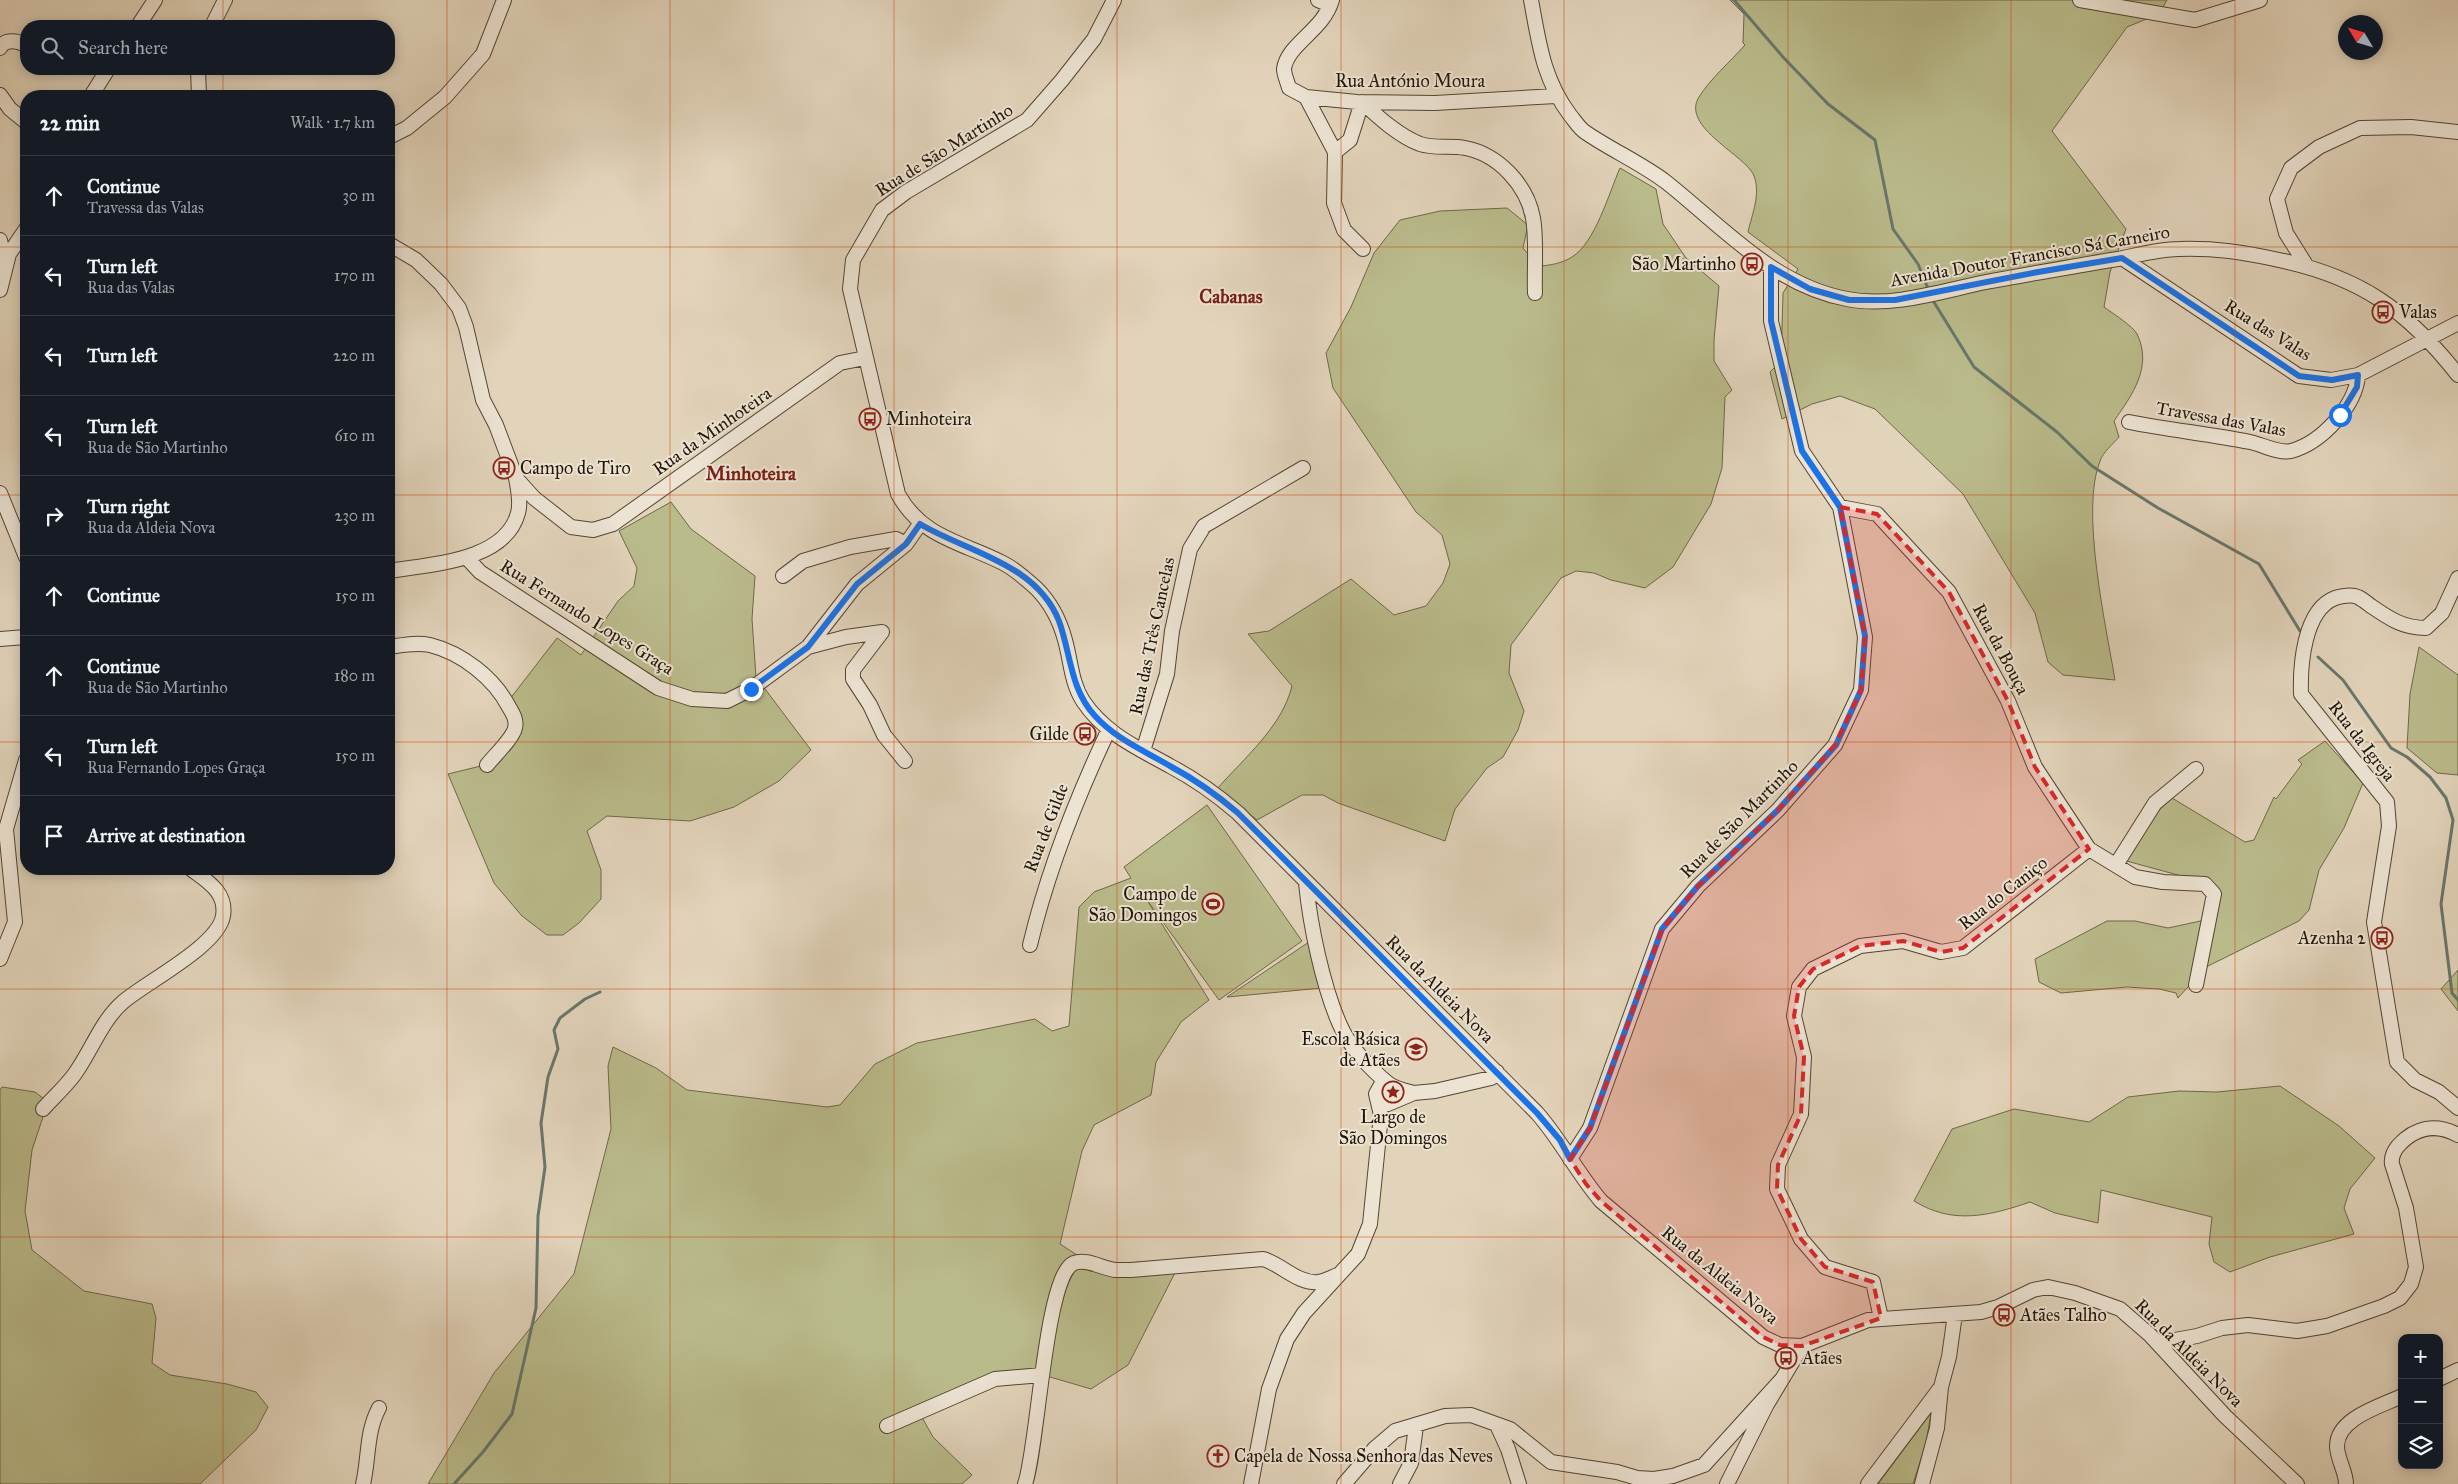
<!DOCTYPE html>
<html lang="en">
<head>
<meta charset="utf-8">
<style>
  :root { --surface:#171b24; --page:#20242c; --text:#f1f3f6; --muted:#9ea1a6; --line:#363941 }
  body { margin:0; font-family:"IM FELL Great Primer",serif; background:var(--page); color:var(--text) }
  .controls { position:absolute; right:15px; bottom:15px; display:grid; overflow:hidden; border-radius:10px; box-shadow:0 2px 12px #0003 }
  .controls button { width:45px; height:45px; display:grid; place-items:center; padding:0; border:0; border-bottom:1px solid var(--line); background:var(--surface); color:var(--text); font:25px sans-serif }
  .compass { position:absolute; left:2338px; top:15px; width:45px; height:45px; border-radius:50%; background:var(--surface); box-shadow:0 2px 12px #0003; rotate:308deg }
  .stop { position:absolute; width:15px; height:15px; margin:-11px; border:4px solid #1a73e8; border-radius:50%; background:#fff }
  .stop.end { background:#1a73e8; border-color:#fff; box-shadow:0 1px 5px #0008 }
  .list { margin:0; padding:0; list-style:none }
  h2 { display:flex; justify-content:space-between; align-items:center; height:65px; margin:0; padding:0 20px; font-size:21px }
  h2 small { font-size:16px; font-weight:400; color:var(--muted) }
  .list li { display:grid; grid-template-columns:32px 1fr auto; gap:15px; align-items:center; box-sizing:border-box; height:80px; padding:0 20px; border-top:1px solid var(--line) }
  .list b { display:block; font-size:19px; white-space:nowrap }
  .list p { margin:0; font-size:16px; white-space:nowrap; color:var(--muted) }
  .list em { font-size:16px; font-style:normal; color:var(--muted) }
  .icon { flex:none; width:28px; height:28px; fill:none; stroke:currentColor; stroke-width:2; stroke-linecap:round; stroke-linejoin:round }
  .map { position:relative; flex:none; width:2458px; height:1484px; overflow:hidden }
  .search { position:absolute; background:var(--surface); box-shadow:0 2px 12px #0003; left:20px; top:20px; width:375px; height:55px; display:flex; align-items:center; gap:12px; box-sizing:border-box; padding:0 18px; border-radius:20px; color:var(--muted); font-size:19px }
  .panel { position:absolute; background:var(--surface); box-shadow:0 2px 12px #0003; left:20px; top:90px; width:375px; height:785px; border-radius:20px }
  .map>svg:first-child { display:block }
  .green { fill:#babb8b; stroke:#6e6848 }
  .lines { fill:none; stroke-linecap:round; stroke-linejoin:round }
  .stream { stroke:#67776b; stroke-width:3 }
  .minor-casing { stroke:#524533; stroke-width:16 }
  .minor { stroke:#ece3d3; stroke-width:14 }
  .route { stroke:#1a73e8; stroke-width:6 }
  .marked { fill:#d62828; fill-opacity:0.2; stroke:#d62828; stroke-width:4; stroke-dasharray:10 6; stroke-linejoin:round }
  .grid { fill:none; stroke:#ca4f0b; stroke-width:1; stroke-opacity:0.55 }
  .labels { text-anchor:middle; stroke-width:4; stroke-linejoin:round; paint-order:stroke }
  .street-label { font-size:18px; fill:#221506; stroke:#ece3d3 }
  .poi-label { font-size:18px; fill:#221506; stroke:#ece3d3; text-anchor:start }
  .neighbourhood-label { font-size:19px; font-weight:bold; fill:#7a1f14; stroke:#ece3d3 }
</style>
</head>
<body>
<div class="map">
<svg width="2458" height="1484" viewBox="0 0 2458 1484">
  <rect width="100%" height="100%" fill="#e2d4bb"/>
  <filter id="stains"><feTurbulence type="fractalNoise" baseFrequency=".004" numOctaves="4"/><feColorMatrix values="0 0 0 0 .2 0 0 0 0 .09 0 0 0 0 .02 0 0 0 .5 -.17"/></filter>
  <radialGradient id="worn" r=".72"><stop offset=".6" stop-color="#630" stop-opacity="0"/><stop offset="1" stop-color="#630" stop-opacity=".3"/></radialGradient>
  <path class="green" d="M1730 0H2167L2159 14 2127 27 2052 131 2126 229 2110 272 2104 307C2112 313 2133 326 2137 334 2153 367 2132 395 2114 421L2119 437C2113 444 2103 452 2100 461 2080 510 2106 626 2115 680L2063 675 2048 662 2035 613 1963 494 1875 409 1840 396 1812 404 1782 419 1770 372 1781 361 1783 293 1798 269 1748 232C1752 214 1761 194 1754 176 1747 156 1680 127 1699 97 1710 79 1731 61 1745 45L1743 43 1744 14Z
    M1620 168 1656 189 1663 224 1686 258 1719 286 1714 340V361L1732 390 1725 397 1722 468 1711 504 1673 567 1645 588 1611 580 1594 573 1576 571 1561 578 1511 645 1509 673 1524 711 1518 730 1503 757 1487 768 1455 809 1445 841 1338 803 1323 795H1302L1257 820 1217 789C1244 758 1282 727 1292 686L1248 634 1269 631 1351 579 1394 615 1426 606 1443 583 1450 564 1442 535 1416 512 1333 388 1326 353 1351 307 1374 253 1400 220 1440 211 1507 208 1528 225 1523 248 1538 266C1548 266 1563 263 1572 257 1595 243 1609 193 1620 168Z
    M671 502 691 529 755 576 752 619 756 677 811 750 779 781 734 807 690 821 607 816 587 831 601 870V899L579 923 563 935H547L522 916 494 883 448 774 493 763 521 726 506 704 557 638 581 655 618 601 634 586 637 568 619 531Z
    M2419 647 2458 675V775L2437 773 2407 748 2410 694Z
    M2325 741 2363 783 2344 828 2319 870 2309 910 2299 921 2206 967 2178 998 2176 993 2159 989 2127 987 2061 993 2039 982 2035 959 2107 921H2135L2168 928 2205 920 2207 883 2123 860 2143 825 2172 798 2245 842 2254 840 2274 797 2276 799 2302 764 2298 760Z
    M1207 805 1302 941 1219 1000 1147 900 1209 1000 1181 1022 1156 1062 1151 1095 1094 1125 1082 1151 1060 1244 1091 1264 1144 1262 1179 1265 1128 1365 1091 1389 1033 1372 975 1380 919 1412 933 1437 972 1475 962 1484H428L494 1373 574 1274 611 1129 608 1066 613 1047 656 1068 687 1090 827 1107 840 1105 875 1064 917 1043 1035 1019 1052 1031 1069 1026 1079 907 1094 892 1131 878 1124 867Z
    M1309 942 1322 988 1227 997Z
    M2458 970V1011L2441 989Z
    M2280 1086 2339 1126 2375 1158 2350 1189 2344 1208 2354 1234 2270 1257 2230 1272 2214 1262 2209 1244 2212 1217 2101 1190 2098 1223 2055 1213 2030 1202C1989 1216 1953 1225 1914 1201L1952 1129 2014 1109 2089 1122 2128 1097 2179 1091 2217 1092Z
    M2 1087 35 1092 48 1102 32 1150 25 1211 32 1250 84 1291 152 1304 156 1318 152 1363 170 1375 227 1384 256 1392 268 1407 256 1430 200 1484H0V1090Z
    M1931 1413 1926 1443 1913 1484H1878Z"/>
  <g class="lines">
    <path class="stream" d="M1734 0 1783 57 1828 104 1875 140 1893 229 1918 264 1929 291
      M1932 299 1974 367 2057 432 2092 466 2158 508 2259 564 2300 631
      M2318 657 2343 680 2391 748 2407 757 2430 777 2446 798 2453 820 2441 904 2452 993 2458 1000
      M454 1484 483 1452 512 1414 536 1308 538 1216 545 1167 541 1123 548 1077 558 1049 554 1030 560 1018 585 999 600 992"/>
    <g class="minor-casing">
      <path id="minor" d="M1114 0 1094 39 1062 80 1027 120 906 192 882 210 853 260 850 289 898 494C922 538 962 542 1003 563 1015 569 1026 579 1036 588 1050 602 1060 621 1065 640 1071 661 1071 682 1083 701 1105 734 1138 748 1170 766 1195 779 1217 795 1238 813L1537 1113C1561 1140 1577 1173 1601 1201L1763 1337 1780 1345 1802 1346 1868 1320 1981 1312 1998 1307 2033 1290 2048 1287 2075 1293 2120 1309 2150 1335 2225 1416 2297 1484
        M1318 0 1330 5
        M1332 0C1324 30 1287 44 1284 69 1284 75 1288 83 1289 88L1306 97 1357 102 1435 103 1556 96
        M1531 0C1539 43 1543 79 1570 115 1575 121 1579 128 1585 132 1611 150 1641 163 1666 182 1723 227 1773 285 1847 299 1892 308 1942 291 1986 282 2030 274 2074 266 2118 259 2138 255 2159 249 2179 249 2216 248 2243 252 2279 260 2360 277 2407 310 2458 375
        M2080 0 2195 20 2260 0
        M138 26 155 0
        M212 26 225 0
        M0 48C5 38 18 41 26 45
        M198 69 199 96
        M0 95 10 109 26 122
        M91 96 108 69
        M1306 97 1335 152 1334 203 1344 230 1363 249
        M1362 102C1378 117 1399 136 1420 144 1435 149 1450 145 1465 148 1498 154 1527 185 1533 218 1537 240 1534 270 1535 293
        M389 137 407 128 445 97 483 54 504 0
        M1335 152 1350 140 1362 102
        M0 240 6 266
        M389 244 416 260 441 284 459 308 466 327 483 400 496 425 516 478 534 498 571 527 593 530 613 524 840 363 865 358
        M2122 258 2299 376 2331 380 2358 375 2458 323
        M2306 265 2286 233 2277 199 2291 168 2319 147 2360 128 2411 127 2458 132
        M0 290 9 254 26 229
        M2129 422C2169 430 2210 434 2250 442 2261 444 2279 454 2291 451 2321 443 2356 406 2358 375
        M0 493 26 557
        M1840 507 1877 514 1949 592 2008 701 2035 767 2089 849 2135 877 2163 882 2205 884 2214 894 2196 985
        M467 558 480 572 658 688 692 699 727 701 751 689 808 647 857 584 906 544 920 524
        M389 571C429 564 505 562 518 513 521 502 518 489 516 478
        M783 576 803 561 850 547 896 539 906 544
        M2458 578 2442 613 2426 628C2403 628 2390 619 2371 606 2367 603 2362 599 2358 597 2351 594 2342 596 2335 598 2304 610 2300 665 2301 694L2387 802 2389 826 2374 922 2397 1062 2415 1080 2439 1092 2458 1108
        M0 639 26 637
        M389 647C403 645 416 642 430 645 462 653 494 678 509 707 513 714 517 720 515 728 513 738 494 756 487 765
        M808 647 846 637 882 632 853 670V679L870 705 884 735 905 761
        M1143 751 1167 674 1172 631 1190 549 1204 526 1303 468
        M0 834 6 829 26 760
        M2116 865 2155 803 2196 769
        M1306 883C1310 925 1323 987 1340 1025 1349 1046 1371 1070 1389 1084 1396 1089 1406 1091 1414 1093
        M1030 945C1048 869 1076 799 1109 729
        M0 959 15 922 6 829
        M1378 1100 1388 1104 1414 1093 1435 1091 1491 1078 1497 1072
        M43 1109C53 1098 65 1087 74 1075 91 1052 101 1021 123 1002 146 982 218 946 223 916 227 892 207 881 191 869
        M1570 1159 1590 1128 1662 929 1698 886 1778 810 1835 745 1861 690 1865 637 1840 507 1802 451 1771 321V267
        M1881 1318 1873 1282 1825 1267 1801 1239 1777 1189 1778 1165 1801 1114 1804 1057 1794 1016 1799 987 1813 969 1860 946 1903 941 1941 952 1963 948 2089 849
        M2158 1343 2197 1336 2222 1328 2248 1325 2297 1331 2327 1326 2384 1306 2400 1298 2411 1284 2416 1267 2406 1208 2392 1164C2391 1157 2394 1151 2398 1146 2415 1127 2436 1123 2458 1135
        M2439 1379 2458 1370
        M1497 1425 1508 1449 1519 1484
        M887 1426 995 1379 1042 1375
        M363 1484C369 1459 366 1432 379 1408
        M1025 1484C1038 1448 1045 1275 1074 1263 1087 1258 1103 1269 1116 1270 1121 1270 1126 1270 1131 1270L1263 1259C1281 1264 1298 1284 1318 1282 1325 1281 1332 1277 1338 1275
        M1251 1484 1269 1389 1287 1339 1304 1313 1358 1254 1370 1224 1381 1115 1376 1094 1381 1085 1389 1084
        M1344 1484 1375 1448 1395 1431 1445 1416 1471 1415 1510 1429 1551 1462 1617 1472 1637 1478 1654 1479 1673 1476 1704 1465 1783 1378
        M1400 1484 1411 1463 1416 1426
        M1727 1484 1766 1406 1802 1346
        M1868 1484 1941 1387 1949 1357 1955 1314
        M1922 1484 1937 1428 1941 1387
        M2346 1484C2346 1471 2337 1459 2337 1446 2337 1418 2381 1406 2402 1396"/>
    </g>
    <use href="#minor" class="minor"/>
  </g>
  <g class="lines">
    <path class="route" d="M751 689 808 647 857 584 906 544 920 524C967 552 1036 563 1059 621 1071 654 1070 689 1095 716 1116 739 1143 750 1170 766 1194 779 1217 795 1238 813L1537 1113 1560 1140 1570 1159 1590 1128 1662 929 1698 886 1778 810 1836 745 1861 690 1865 636 1840 507 1802 451 1771 321V267L1810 289 1849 300H1895L2038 272 2122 258 2299 376 2332 380 2358 375 2357 387 2340 415"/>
  </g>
  <path class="marked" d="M1840 507 1877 514 1949 592 2008 701 2035 767 2089 849 1963 948 1941 952 1903 941 1860 946 1813 969 1799 987 1794 1016 1804 1057 1801 1114 1778 1165 1777 1189 1801 1239 1825 1267 1873 1282 1881 1318 1802 1346 1780 1345 1763 1337 1601 1201 1586 1184 1570 1159 1590 1128 1662 929 1698 886 1778 810 1835 745 1861 690 1865 637Z"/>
  <path class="grid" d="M223 0V26M447 0V1484M670 0V1484M894 0V1484M1117 0V1484M1341 0V1484M1564 0V1484M1788 0V1484M2011 0V1484M2235 0V1484M223 69V96M0 247H26M389 247H2458M0 495H26M389 495H2458M0 742H26M389 742H2458M223 869V1484M0 989H2458M0 1237H2458"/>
  <defs>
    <g id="bus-ring" transform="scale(1.125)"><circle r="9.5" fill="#ece3d3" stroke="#8f2418" stroke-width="1.5"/><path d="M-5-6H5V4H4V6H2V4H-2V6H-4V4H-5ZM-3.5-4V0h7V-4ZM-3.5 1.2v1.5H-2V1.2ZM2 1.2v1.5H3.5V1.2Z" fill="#8f2418"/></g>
    <g id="stadium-ring" transform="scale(1.125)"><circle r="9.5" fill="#ece3d3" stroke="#8f2418" stroke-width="1.5"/><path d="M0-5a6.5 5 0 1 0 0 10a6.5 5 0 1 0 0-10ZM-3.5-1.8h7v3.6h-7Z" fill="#8f2418"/></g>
    <g id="school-ring" transform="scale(1.125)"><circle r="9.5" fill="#ece3d3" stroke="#8f2418" stroke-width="1.5"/><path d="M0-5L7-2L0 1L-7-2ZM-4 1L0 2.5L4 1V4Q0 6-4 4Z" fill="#8f2418"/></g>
    <g id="sight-ring" transform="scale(1.125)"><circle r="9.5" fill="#ece3d3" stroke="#8f2418" stroke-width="1.5"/><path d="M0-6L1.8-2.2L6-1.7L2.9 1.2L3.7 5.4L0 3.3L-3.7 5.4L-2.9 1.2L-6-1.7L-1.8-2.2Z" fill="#8f2418"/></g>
    <g id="church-ring" transform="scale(1.125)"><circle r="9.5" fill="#ece3d3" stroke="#8f2418" stroke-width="1.5"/><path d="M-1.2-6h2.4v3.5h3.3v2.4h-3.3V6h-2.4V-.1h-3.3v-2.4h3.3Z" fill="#8f2418"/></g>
  </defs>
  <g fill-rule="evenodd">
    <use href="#bus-ring" x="1752" y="264"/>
    <use href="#bus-ring" x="2383" y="312"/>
    <use href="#bus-ring" x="870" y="419"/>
    <use href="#bus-ring" x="504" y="468"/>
    <use href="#bus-ring" x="1085" y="734"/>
    <use href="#stadium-ring" x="1213" y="904"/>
    <use href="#bus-ring" x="2382" y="938"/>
    <use href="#school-ring" x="1416" y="1049"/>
    <use href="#sight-ring" x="1393" y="1092"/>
    <use href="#bus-ring" x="2004" y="1315"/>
    <use href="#bus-ring" x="1786" y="1358"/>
    <use href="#church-ring" x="1218" y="1456"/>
  </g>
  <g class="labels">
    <g class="street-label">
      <text x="1410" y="87">Rua António Moura</text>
      <text transform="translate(944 150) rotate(-32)" y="6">Rua de São Martinho</text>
      <text transform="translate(2030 256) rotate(-10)" y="6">Avenida Doutor Francisco Sá Carneiro</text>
      <text transform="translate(2268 330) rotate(32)" y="6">Rua das Valas</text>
      <text transform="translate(2221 419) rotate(10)" y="6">Travessa das Valas</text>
      <text transform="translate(712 431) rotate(-35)" y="6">Rua da Minhoteira</text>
      <text transform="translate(587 617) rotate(32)" y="6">Rua Fernando Lopes Graça</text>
      <text transform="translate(1152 636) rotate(-78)" y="6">Rua das Três Cancelas</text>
      <text transform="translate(2001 649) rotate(62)" y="6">Rua da Bouça</text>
      <text transform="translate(2362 741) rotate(52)" y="6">Rua da Igreja</text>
      <text transform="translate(1739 819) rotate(-45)" y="6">Rua de São Martinho</text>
      <text transform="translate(1046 828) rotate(-69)" y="6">Rua de Gilde</text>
      <text transform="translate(2003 893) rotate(-38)" y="6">Rua do Caniço</text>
      <text transform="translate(1440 989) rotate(45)" y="6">Rua da Aldeia Nova</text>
      <text transform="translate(1720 1275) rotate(39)" y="6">Rua da Aldeia Nova</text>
      <text transform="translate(2189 1353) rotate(45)" y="6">Rua da Aldeia Nova</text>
    </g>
    <g class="poi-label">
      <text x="1736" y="270" text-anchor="end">São Martinho</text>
      <text x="2399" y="318">Valas</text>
      <text x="886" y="425">Minhoteira</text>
      <text x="520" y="474">Campo de Tiro</text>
      <text x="1069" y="740" text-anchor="end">Gilde</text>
      <text x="1197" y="900" text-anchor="end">Campo de<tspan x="1197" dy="21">São Domingos</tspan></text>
      <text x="2366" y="944" text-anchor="end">Azenha 2</text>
      <text x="1400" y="1045" text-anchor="end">Escola Básica<tspan x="1400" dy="21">de Atães</tspan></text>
      <text x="1393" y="1123" text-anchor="middle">Largo de<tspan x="1393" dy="21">São Domingos</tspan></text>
      <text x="2020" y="1321">Atães Talho</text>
      <text x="1802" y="1364">Atães</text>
      <text x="1234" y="1462">Capela de Nossa Senhora das Neves</text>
    </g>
    <g class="neighbourhood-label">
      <text x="1231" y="303">Cabanas</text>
      <text x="751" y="480">Minhoteira</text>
    </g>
  </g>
  <rect width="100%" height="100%" filter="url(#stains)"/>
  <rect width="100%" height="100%" fill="url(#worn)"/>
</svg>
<div class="controls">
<button>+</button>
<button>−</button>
<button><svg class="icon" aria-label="layers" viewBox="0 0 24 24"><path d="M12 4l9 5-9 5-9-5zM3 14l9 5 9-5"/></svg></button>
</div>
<svg class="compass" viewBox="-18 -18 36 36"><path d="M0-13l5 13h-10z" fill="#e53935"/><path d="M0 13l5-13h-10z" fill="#9ea1a6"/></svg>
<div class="stop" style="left:2340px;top:415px"></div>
<div class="stop end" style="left:751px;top:689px"></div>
<div class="search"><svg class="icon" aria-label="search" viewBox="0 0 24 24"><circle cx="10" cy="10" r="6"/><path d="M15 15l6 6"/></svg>Search here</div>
<section class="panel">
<h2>22 min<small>Walk · 1.7 km</small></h2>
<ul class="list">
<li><svg class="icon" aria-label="ahead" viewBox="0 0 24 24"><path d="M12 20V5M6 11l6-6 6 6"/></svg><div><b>Continue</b><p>Travessa das Valas</p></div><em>30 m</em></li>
<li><svg class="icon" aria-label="left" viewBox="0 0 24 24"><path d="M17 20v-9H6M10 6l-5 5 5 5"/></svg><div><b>Turn left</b><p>Rua das Valas</p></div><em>170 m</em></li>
<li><svg class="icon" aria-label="left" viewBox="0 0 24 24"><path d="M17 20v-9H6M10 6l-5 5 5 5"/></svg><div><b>Turn left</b></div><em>220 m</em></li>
<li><svg class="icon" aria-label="left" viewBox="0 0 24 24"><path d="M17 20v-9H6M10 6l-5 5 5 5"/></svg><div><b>Turn left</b><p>Rua de São Martinho</p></div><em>610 m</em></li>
<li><svg class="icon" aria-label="right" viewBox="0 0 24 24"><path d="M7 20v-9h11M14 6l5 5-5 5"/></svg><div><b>Turn right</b><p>Rua da Aldeia Nova</p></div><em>230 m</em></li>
<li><svg class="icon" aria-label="ahead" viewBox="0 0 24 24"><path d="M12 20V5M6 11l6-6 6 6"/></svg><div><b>Continue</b></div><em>150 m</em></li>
<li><svg class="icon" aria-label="ahead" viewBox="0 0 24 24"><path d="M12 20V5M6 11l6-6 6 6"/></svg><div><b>Continue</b><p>Rua de São Martinho</p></div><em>180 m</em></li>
<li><svg class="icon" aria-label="left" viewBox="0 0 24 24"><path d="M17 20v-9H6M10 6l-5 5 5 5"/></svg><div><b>Turn left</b><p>Rua Fernando Lopes Graça</p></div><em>150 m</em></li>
<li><svg class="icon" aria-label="arrive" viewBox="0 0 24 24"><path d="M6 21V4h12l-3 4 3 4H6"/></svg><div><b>Arrive at destination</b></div></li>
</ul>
</section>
</div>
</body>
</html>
